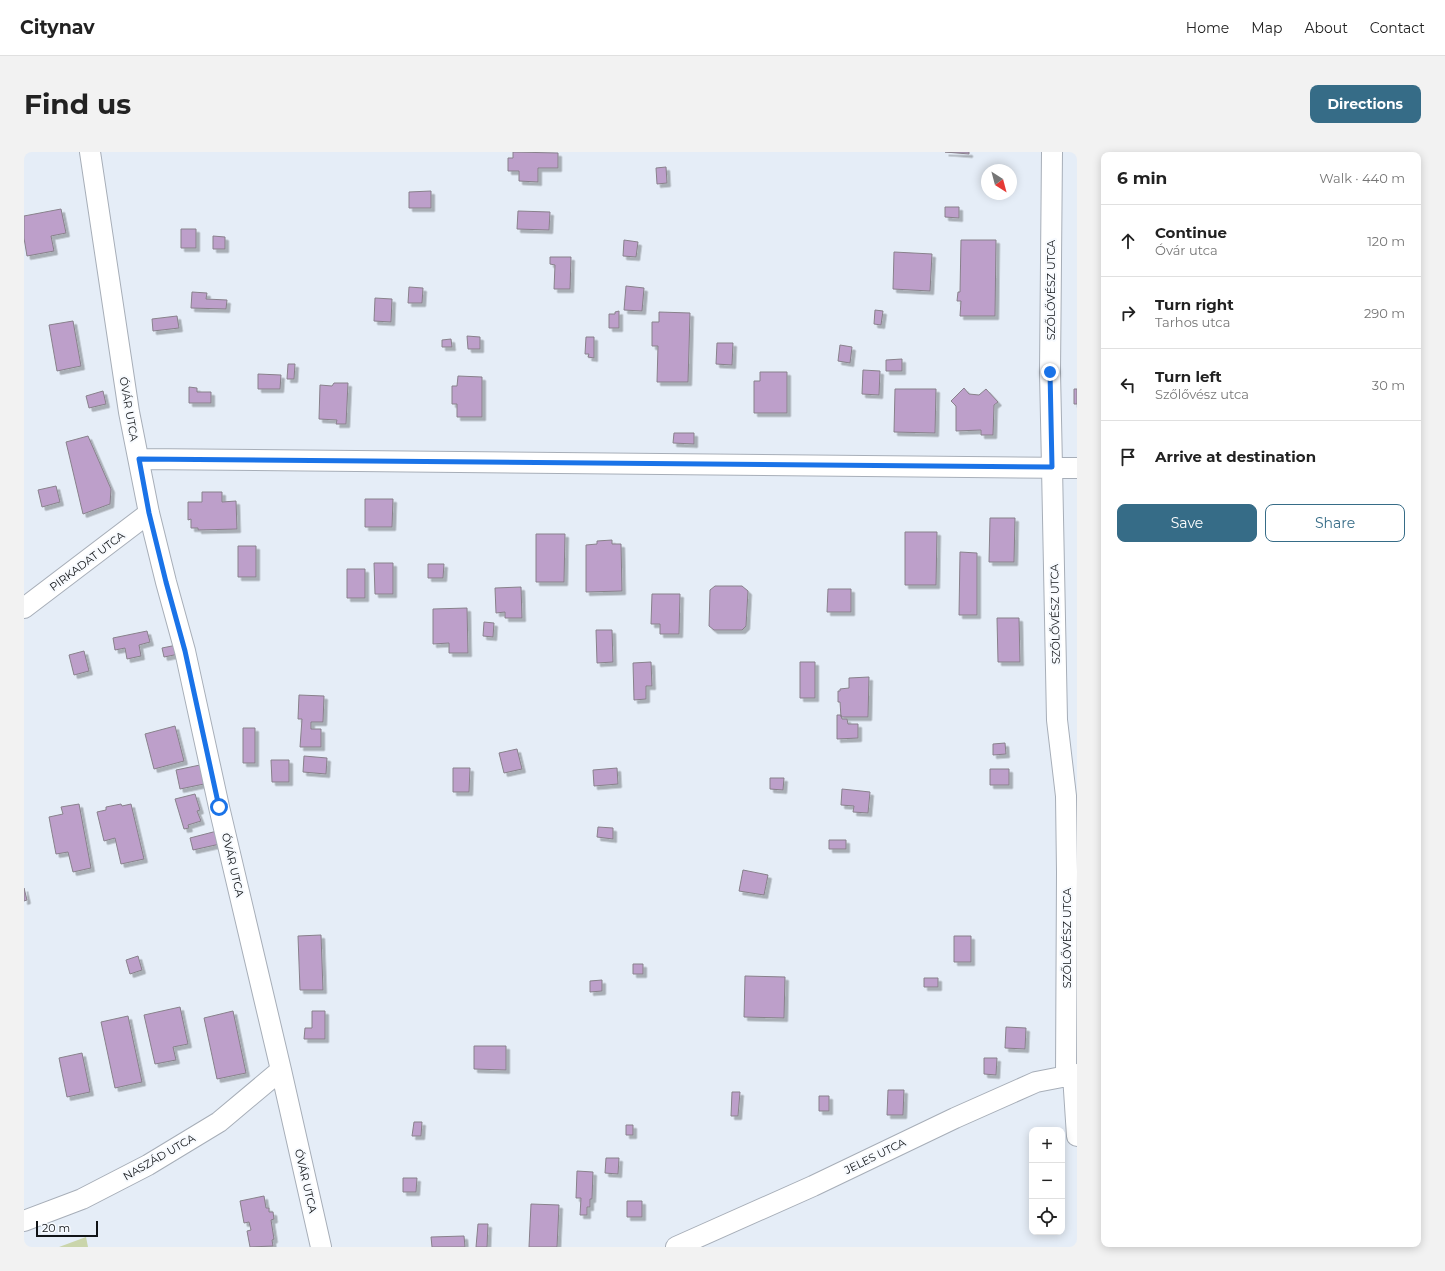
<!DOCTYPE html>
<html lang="en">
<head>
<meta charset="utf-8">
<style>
  :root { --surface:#fff; --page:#f2f2f2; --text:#222; --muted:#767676; --line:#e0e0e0; --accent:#366c87 }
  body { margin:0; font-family:Montserrat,sans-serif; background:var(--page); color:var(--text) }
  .controls { position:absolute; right:12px; bottom:12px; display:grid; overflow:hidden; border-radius:8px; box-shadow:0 2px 10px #0003 }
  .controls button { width:36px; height:36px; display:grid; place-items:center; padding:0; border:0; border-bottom:1px solid var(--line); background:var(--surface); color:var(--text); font:20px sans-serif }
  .compass { position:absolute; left:957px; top:12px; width:36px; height:36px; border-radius:50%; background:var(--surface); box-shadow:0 2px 10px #0003; rotate:144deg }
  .scale { position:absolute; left:12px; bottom:10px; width:62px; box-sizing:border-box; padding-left:4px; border:2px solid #111417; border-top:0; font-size:11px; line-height:14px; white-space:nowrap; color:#111417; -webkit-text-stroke:3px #f7fafe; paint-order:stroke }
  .stop { position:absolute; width:12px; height:12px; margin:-9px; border:3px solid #1a73e8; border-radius:50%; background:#fff }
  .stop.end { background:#1a73e8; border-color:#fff; box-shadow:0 1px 4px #0008 }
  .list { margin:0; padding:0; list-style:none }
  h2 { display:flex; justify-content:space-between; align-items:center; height:52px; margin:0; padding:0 16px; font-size:17px }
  h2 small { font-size:13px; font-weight:400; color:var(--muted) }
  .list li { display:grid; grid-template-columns:26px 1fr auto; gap:12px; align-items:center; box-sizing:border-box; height:72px; padding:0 16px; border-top:1px solid var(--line) }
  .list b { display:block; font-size:15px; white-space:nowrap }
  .list p { margin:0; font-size:13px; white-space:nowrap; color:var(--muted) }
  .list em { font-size:13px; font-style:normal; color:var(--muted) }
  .actions { display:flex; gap:8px; padding:12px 16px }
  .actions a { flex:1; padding:9px 0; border:1px solid var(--accent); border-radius:8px; text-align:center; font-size:14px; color:var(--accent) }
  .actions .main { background:var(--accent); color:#fff }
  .icon { flex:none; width:22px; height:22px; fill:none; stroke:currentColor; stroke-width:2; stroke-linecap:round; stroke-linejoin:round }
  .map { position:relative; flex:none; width:1053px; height:1095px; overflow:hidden; border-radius:8px }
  header { display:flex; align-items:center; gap:24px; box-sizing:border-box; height:56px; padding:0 20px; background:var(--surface); border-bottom:1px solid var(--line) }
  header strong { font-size:19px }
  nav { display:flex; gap:22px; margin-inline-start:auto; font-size:14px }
  .intro { display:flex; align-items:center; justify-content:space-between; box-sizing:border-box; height:96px; padding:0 24px }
  h1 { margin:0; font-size:28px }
  .button { padding:10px 18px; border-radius:8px; background:var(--accent); color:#fff; font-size:14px; font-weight:700 }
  main { display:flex; gap:24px; padding:0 24px }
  aside { flex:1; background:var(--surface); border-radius:8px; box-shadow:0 2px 10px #0003 }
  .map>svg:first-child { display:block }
  .green { fill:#cad5ab }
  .building { fill:#bd9fca; stroke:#88818b; filter:url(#shadow) }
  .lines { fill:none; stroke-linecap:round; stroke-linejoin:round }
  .minor-casing { stroke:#a7aeb8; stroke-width:22 }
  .minor { stroke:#fff; stroke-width:20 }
  .route { stroke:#1a73e8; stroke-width:5 }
  .labels { text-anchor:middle; stroke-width:4; stroke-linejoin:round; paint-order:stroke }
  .street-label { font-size:11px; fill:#111417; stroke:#f7fafe }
</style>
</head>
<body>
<header>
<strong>Citynav</strong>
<nav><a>Home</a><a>Map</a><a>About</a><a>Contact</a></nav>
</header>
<div class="intro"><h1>Find us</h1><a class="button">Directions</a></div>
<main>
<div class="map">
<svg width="1053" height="1095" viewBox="0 0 1053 1095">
  <defs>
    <filter id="shadow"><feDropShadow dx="3.5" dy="3.5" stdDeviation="0" flood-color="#0004"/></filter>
  </defs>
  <rect width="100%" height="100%" fill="#e5edf7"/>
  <path class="green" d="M62 1085 64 1095H35Z"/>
  <path class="building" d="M489 0 534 1V16H514V30L495 29V19H484V6H489Z
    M921 0H945V2Z
    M642 15 643 31 633 32 632 16Z
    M407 39V56H385V40Z
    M921 55H935V66L921 65Z
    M37 57 42 81 27 84 30 99 3 104 0 86V64Z
    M494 59 526 60 525 78 493 77Z
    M157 77H172V96H157Z
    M189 84 201 85V97H189Z
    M600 88 614 90 612 105 599 104Z
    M937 88H972L971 164H936L937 149H933L934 140H936Z
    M870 100 908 102 906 139 869 137Z
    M526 105H547L546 137H530L531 113 526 112Z
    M602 134 620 136 618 159 600 158Z
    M385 135 399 136 398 151H384Z
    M168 140 183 141 182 147 203 148 202 157 167 156Z
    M351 146 368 147 367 170 350 169Z
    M851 158 859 159 857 173 850 172Z
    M595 159V176H585V162H591V160Z
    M635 160 666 161 664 230H633L634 194H628V170H635Z
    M153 164 155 176 129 179 128 167Z
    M49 169 57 214 33 219 25 173Z
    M443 184 456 185V197H444Z
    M562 185H570V206L564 205 565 202H561Z
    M427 187 428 195H418V188Z
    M693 191H709L708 213 692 212Z
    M816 193 828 195 826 211 814 209Z
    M878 207V219H862V208Z
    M264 212H271L270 227H263Z
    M839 218 856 219 855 243 838 242Z
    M736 220H763V261H730V229H736Z
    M234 222 257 223 256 237H234Z
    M434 224 458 225V265H433V252H428V234H433Z
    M310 231H324L322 272H312L313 268 295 267 296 233 308 234Z
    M165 235 173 236V240H187V251H165Z
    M940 236 945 242 955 243 962 237 974 250 970 253 969 283H957V278L932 279V254L927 249Z
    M871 237H912L911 281 870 280Z
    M1050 237H1053V252H1050Z
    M79 239 82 252 65 256 62 244Z
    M650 281H670V292L649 291Z
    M64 284 87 337 86 352 59 362 42 290Z
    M32 334 36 350 18 355 14 338Z
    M178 340H198V350L212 349 213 377 174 378V376H167V367L164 368V350H178Z
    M341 347H369L368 375H341Z
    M966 366H991L990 410H965Z
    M881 380H913L912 433H881Z
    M512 382H541L540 430H512Z
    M588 388V392H597L598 439 562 440V393L573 392V389Z
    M214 394H232V425H214Z
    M936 400 953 401V463H935Z
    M350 411H369V442H351Z
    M404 412H420L419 426H404Z
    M323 417H341V446H323Z
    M691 434H718L724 439 722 474 718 478H690L685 474 686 438Z
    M497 435 498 466H481V460L472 461 471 436Z
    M804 437H827V460H803Z
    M628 442H656L655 482H636V472H627Z
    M443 456 444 501H425V491L409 492V457Z
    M973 466H995L996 510H974Z
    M460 470 470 471 469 485 459 484Z
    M572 478H588L589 510 573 511Z
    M123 479 126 490 115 493 117 504 103 507 101 496 91 498 89 486Z
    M153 493 155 502 140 505 138 496Z
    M60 499 65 519 50 523 45 503Z
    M627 510 628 534H622V547L610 548 609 511Z
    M776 510H791V546H776Z
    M845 525 844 565H817L816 550H814V539H816V537L825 536V526Z
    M275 543 300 544 299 570H287V577H297V595H276L278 567H274Z
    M813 563H817L818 567H823L824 572H834V586L813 587Z
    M151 574 160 609 130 617 121 582Z
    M219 576H231V611H219Z
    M981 591 982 602 969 603V592Z
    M493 597 498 617 480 621 475 601Z
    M280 604 303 606 302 622 279 620Z
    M247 608H265V630H248Z
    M176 613 180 632 156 637 152 618Z
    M429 616H446L445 640H429Z
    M593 616 594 632 570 634 569 618Z
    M966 617H985V633H966Z
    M746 626H760L759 638 746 637Z
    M818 637 846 640 844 661 829 660 830 654 817 653Z
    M171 642 176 658 173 659 177 669 164 673 165 676 160 677 151 647Z
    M55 652 67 716 49 720 44 700 32 702 25 665 39 662 37 655Z
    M97 652 98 654 107 652 120 707 97 712 91 686 80 689 73 660 82 658V655Z
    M574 675 589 676V687L573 685Z
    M193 679 196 692 169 698 166 686Z
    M805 688H822V697H805Z
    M719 718 744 723 740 743 715 739Z
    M0 736 3 748 0 749Z
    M297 783 299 838H276L274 784Z
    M930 784H947V810H930Z
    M114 804 118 818 106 822 102 808Z
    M609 812H619V822H609Z
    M721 824 761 825 760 866 720 865Z
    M900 826H914V835H900Z
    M578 828V839L566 840V829Z
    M156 855 164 892 149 895 152 908 131 912 120 863Z
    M209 859 222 921 193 927 180 866Z
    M288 859H301V887H280L281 876H288Z
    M104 864 118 930 91 936 77 870Z
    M982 875 1002 876 1001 897 981 896Z
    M450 894H482V918L450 917Z
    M58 901 66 940 43 945 35 906Z
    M960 906H973L972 923 960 922Z
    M864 938H880L879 963H863Z
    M708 940H716L714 964H707Z
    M795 944H805V959H795Z
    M390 970H398L397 984H388Z
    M602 973H609V983H602Z
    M582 1006H595L594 1022 581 1021Z
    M553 1019 569 1020 568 1047H566V1055H563V1063H556L557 1046H552Z
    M379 1026H393L392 1040H379Z
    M240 1044 242 1056H245V1060H249L250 1067 247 1068 250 1087 248 1088 249 1094 226 1095 223 1079 227 1078 225 1070 220 1071 216 1049Z
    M603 1049H618V1065H603Z
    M507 1052 535 1053 533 1095H505Z
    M454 1072H464L463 1095H452Z
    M440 1084 441 1095H408L407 1085Z"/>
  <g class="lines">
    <g class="minor-casing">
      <path id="minor" d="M66 0 105 260 125 361 142 430 161 499 195 655 257 918 297 1095
        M1028 0 1026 220 1028 315 1033 568 1042 644 1043 720 1042 924
        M115 307 1053 316
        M0 456 125 361
        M1049 923 1053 984
        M0 1069 58 1047 124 1013 195 970 257 918
        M652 1095 789 1034 931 966 1012 930 1053 922"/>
    </g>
    <use href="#minor" class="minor"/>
  </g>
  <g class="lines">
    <path class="route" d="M195 655 161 499 142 430 125 361 115 307 1028 315 1026 220"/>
  </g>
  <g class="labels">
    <g class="street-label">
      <text transform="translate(1027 138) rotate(-90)" y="4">SZŐLŐVÉSZ UTCA</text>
      <text transform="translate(105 257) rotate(80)" y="4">ÓVÁR UTCA</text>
      <text transform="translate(63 409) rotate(-37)" y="4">PIRKADAT UTCA</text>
      <text transform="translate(1031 462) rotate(-91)" y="4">SZŐLŐVÉSZ UTCA</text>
      <text transform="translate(209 713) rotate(77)" y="4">ÓVÁR UTCA</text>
      <text transform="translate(1043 786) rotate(-90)" y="4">SZŐLŐVÉSZ UTCA</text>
      <text transform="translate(851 1004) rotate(-26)" y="4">JELES UTCA</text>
      <text transform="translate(135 1005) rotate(-30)" y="4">NASZÁD UTCA</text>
      <text transform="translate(282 1029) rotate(77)" y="4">ÓVÁR UTCA</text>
    </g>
  </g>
</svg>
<div class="controls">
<button>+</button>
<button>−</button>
<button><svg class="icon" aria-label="locate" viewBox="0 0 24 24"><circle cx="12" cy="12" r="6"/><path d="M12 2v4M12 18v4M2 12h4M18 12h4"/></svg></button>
</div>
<svg class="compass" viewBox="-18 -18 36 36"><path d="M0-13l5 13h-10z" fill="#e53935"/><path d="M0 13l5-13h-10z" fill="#767676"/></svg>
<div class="scale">20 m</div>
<div class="stop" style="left:195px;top:655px"></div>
<div class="stop end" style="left:1026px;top:220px"></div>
</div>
<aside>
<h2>6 min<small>Walk · 440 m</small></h2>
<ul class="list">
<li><svg class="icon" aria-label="ahead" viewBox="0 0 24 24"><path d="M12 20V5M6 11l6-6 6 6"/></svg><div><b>Continue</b><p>Óvár utca</p></div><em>120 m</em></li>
<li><svg class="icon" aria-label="right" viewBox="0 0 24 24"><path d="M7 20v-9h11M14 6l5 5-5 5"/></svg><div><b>Turn right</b><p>Tarhos utca</p></div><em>290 m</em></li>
<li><svg class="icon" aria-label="left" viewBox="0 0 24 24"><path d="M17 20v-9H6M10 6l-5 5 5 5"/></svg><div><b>Turn left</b><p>Szőlővész utca</p></div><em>30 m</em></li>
<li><svg class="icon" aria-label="arrive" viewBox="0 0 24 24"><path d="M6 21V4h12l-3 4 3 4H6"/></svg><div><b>Arrive at destination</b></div></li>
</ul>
<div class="actions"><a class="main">Save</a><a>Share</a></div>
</aside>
</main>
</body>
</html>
